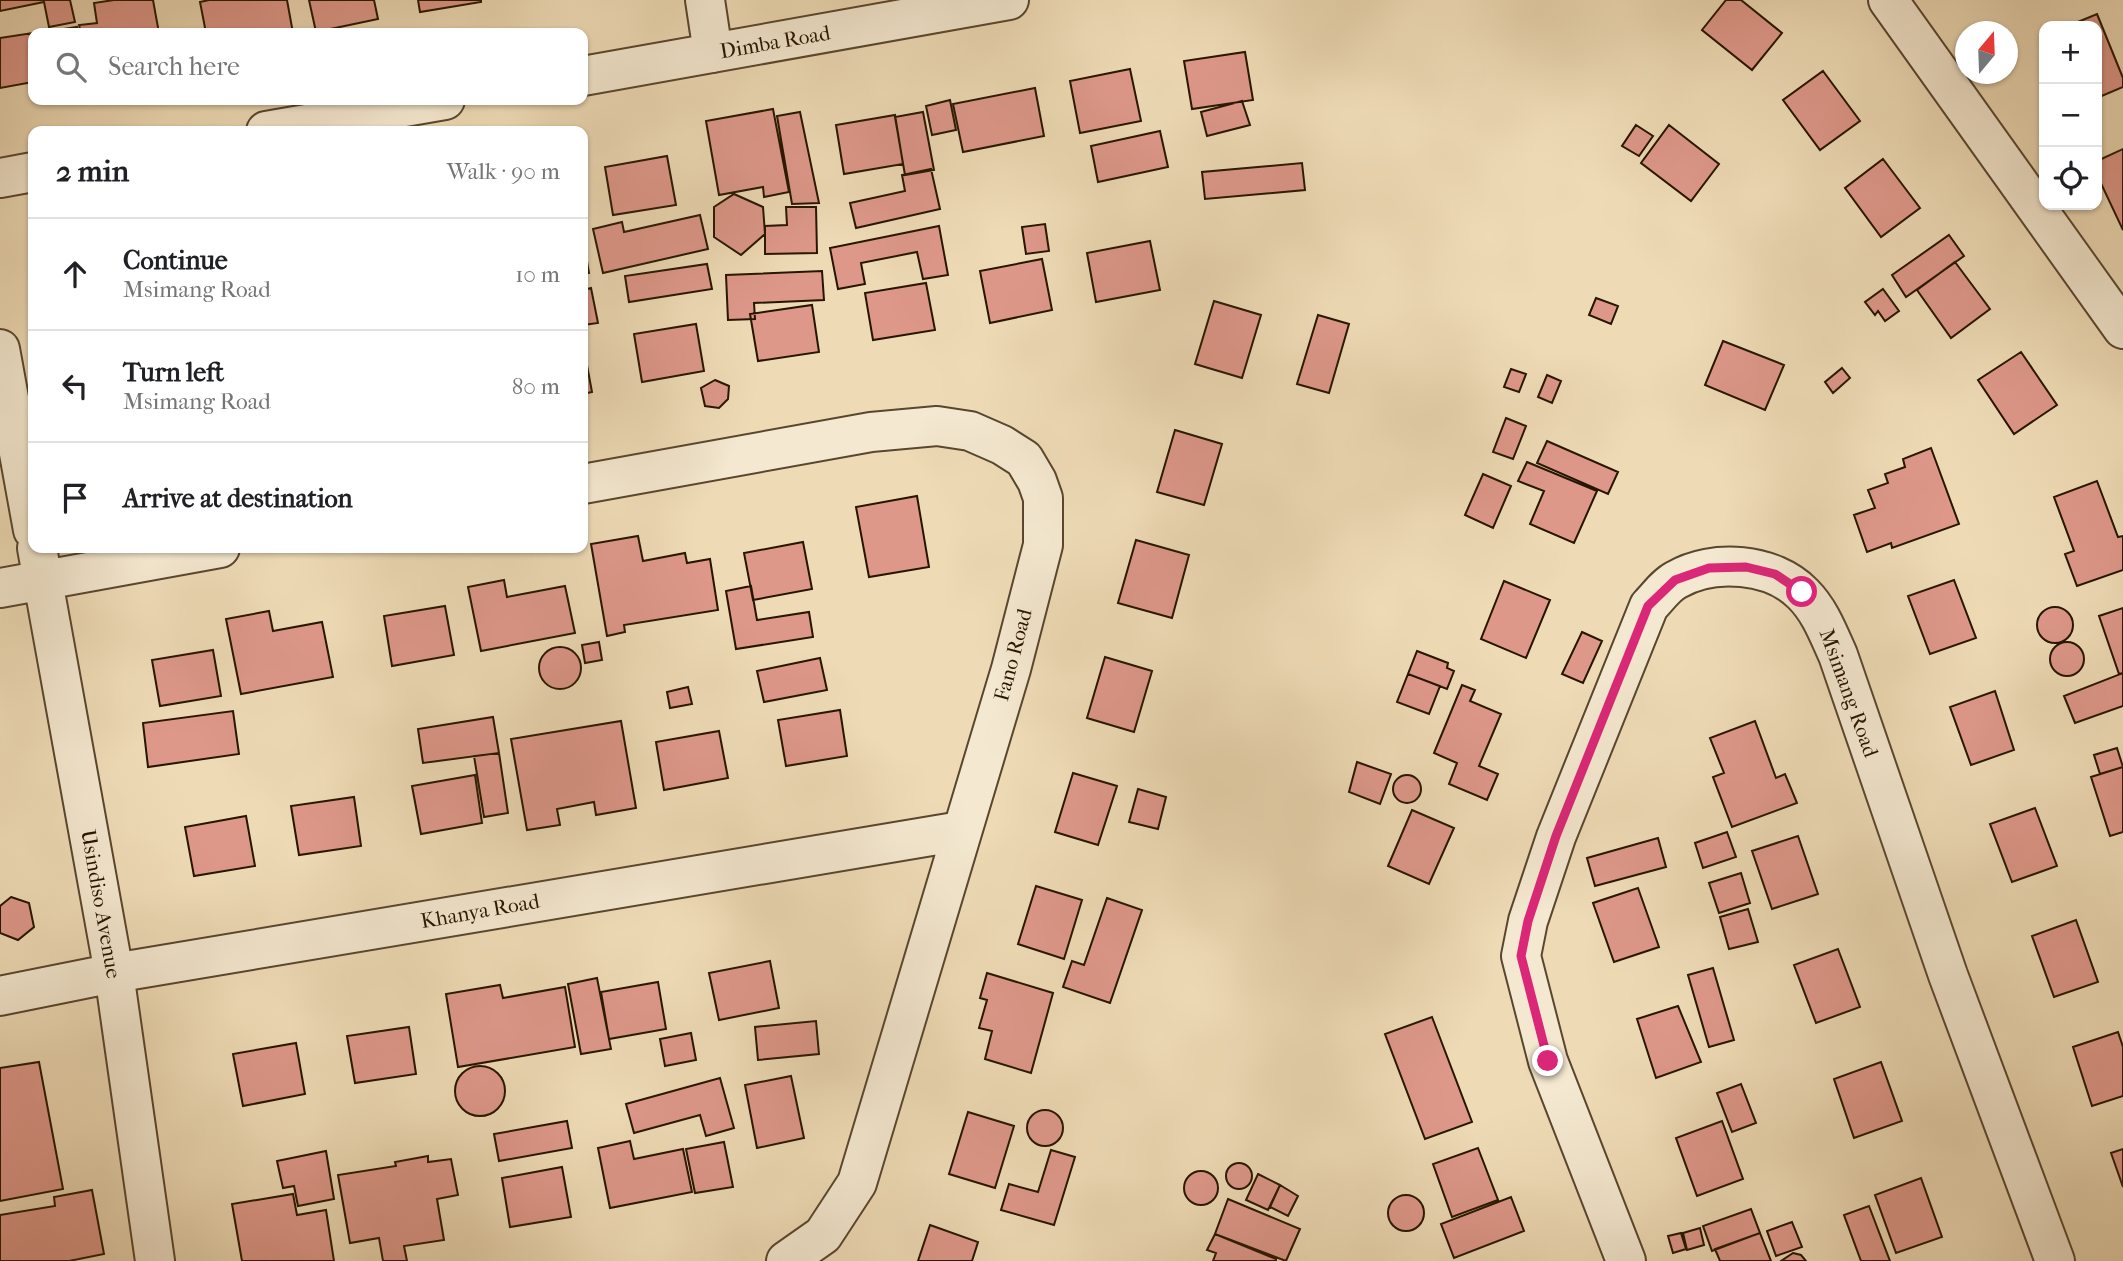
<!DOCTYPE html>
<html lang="en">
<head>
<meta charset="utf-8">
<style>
  :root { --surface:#fff; --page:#f2f2f2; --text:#202124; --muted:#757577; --line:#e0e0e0 }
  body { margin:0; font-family:"IM FELL French Canon",serif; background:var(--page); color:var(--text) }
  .controls { position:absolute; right:21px; top:21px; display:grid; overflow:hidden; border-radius:14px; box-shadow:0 2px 5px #0004 }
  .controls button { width:63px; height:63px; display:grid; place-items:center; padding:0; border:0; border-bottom:2px solid var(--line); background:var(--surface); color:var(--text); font:35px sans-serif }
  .compass { position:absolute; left:1955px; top:21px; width:63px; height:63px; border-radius:50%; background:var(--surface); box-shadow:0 2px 5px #0004; rotate:19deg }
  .stop { position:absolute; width:21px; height:21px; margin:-16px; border:5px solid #db2777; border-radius:50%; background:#fff }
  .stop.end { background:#db2777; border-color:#fff; box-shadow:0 2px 7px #0008 }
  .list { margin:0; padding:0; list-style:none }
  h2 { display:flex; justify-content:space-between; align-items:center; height:91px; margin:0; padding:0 28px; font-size:30px }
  h2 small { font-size:23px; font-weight:400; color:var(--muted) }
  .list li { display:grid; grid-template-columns:46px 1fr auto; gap:21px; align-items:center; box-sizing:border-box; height:112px; padding:0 28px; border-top:2px solid var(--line) }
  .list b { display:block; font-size:26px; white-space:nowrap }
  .list p { margin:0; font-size:23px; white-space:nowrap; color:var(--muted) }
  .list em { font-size:23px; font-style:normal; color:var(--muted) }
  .icon { flex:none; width:38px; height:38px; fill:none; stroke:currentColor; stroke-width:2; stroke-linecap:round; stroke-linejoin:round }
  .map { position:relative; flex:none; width:2123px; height:1261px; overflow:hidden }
  .search { position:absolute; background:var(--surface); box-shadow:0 2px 5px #0004; left:28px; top:28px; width:560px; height:77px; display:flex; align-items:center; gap:18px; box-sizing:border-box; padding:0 24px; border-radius:14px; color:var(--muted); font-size:26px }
  .panel { position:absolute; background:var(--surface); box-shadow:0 2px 5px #0004; left:28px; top:126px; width:560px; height:427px; border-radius:14px }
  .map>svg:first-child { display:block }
  .building { fill:#de988a; stroke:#271500; stroke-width:2 }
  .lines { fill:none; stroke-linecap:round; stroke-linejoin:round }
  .street-casing { stroke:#59462e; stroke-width:42 }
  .street { stroke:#f4e8d0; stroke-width:38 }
  .route { stroke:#db2777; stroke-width:9 }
  .labels { text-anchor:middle; stroke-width:5; stroke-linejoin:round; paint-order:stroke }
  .street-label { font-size:21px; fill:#271500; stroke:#f4e8d0 }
</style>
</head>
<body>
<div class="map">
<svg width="2123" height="1261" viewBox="0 0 2123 1261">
  <rect width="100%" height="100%" fill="#eedbb6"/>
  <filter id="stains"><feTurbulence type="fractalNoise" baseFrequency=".00286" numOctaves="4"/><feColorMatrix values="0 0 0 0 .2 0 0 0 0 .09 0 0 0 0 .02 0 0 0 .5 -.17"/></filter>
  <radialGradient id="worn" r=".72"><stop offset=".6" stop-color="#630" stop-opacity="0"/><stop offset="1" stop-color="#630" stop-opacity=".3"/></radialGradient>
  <path class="building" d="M0 0H70L75 22 49 27 44 2 0 11Z
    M114 0H153L159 33H81L79 25 97 23 94 3Z
    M209 0H287L293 33H206L200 2Z
    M309 0H374L378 19 316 32Z
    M418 0H481V2L420 12Z
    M1726 0H1741L1782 33 1752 70 1702 30Z
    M2097 14 2123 78V87L2097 98V26H2068Z
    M77 27 78 33H58L57 30Z
    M52 30 53 33H33V82L0 88V38Z
    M1245 52 1253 100 1192 109 1184 61Z
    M1130 69 1141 121 1080 133 1070 81Z
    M1823 71 1860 121 1820 150 1783 100Z
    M1035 88 1044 136 963 152 953 104Z
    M950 100 956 130 932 135 926 106Z
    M1242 101 1250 125 1207 136 1201 112Z
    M773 109 789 192 764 197 763 187 719 195 706 121Z
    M800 112 819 203 792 204 777 116Z
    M923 112 934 170 905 175 895 117Z
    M895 115 903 164 844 174 836 125Z
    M1636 125 1653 136 1639 156 1622 146Z
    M1669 125 1719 164 1691 201 1641 163Z
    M1160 131 1168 167 1098 182 1091 146Z
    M2123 149V230L2097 175V161Z
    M667 156 676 205 613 215 605 167Z
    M1883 159 1920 208 1881 237 1845 188Z
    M1302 163 1305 190 1205 199 1202 172Z
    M931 169 940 209 856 228 850 203 905 191 902 175Z
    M734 194 763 207 765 234 741 255 714 237V207Z
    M786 207H816L817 253 765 254V226L787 225Z
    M700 215 708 249 603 273 593 229 622 222 624 232Z
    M1045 224 1049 251 1026 254 1022 227Z
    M939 226 948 275 923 279 917 252 861 263 865 284 838 289 830 248Z
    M1949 235 1964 256 1906 297 1892 275Z
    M1150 241 1160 290 1096 302 1087 253Z
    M583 250H585L589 273 583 274Z
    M1042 259 1052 310 990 323 980 271Z
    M1955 262 1990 309 1951 338 1917 290Z
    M707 264 712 289 629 302 625 276Z
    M822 271 824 300 754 303 755 319 728 320 726 275Z
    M926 283 935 330 873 340 865 293Z
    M591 288 598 323 583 325V290Z
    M1883 289 1899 311 1885 321 1878 311 1875 315 1865 302Z
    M1596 298 1618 306 1611 324 1589 315Z
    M1214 301 1261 315 1242 378 1195 364Z
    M812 305 819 352 758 361 750 314Z
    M1318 315 1349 324 1329 393 1297 384Z
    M696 324 704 371 642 382 634 334Z
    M1723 341 1784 365 1765 410 1705 385Z
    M583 344 592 392 583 394Z
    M2021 352 2057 405 2014 434 1978 380Z
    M1842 368 1850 378 1833 393 1825 382Z
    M1511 369 1526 374 1519 392 1504 387Z
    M1547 375 1561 381 1552 403 1538 397Z
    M715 380 729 386 728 399 719 408 705 406 701 388Z
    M1506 418 1526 426 1513 459 1493 452Z
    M1175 430 1222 444 1204 505 1157 492Z
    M1547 441 1618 472 1608 494 1537 463Z
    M1931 448 1959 524 1892 548 1891 543 1867 552 1854 515 1875 508 1868 490 1888 483 1885 474 1905 467 1903 459Z
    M1527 462 1597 491 1574 543 1530 524 1544 491 1518 481Z
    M1483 474 1511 486 1493 528 1465 515Z
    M2097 481 2118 537 2123 536V570L2077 586 2065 554 2074 551 2054 497Z
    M917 496 929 567 869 577 856 507Z
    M638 536 643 561 685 553 687 563 710 559 718 610 624 625 625 632 607 636 591 544Z
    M1136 540 1189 555 1172 618 1118 603Z
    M803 542 812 589 753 600 744 553Z
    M504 580 507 597 565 586 575 633 481 651 468 587Z
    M1954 580 1976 638 1930 654 1908 596Z
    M1504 581 1550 600 1526 658 1481 639Z
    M751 586 757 620 809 612 813 637 736 649 726 591Z
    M445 606 454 655 392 666 384 616Z
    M2037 625a18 18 0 1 1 36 0a18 18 0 1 1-36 0Z
    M2123 608V673L2119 674 2099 616Z
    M269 611 273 631 322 622 333 677 241 694 226 619Z
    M1582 632 1602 641 1583 683 1562 674Z
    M599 642 602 660 585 663 582 645Z
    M2050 659a17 17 0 1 1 34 0a17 17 0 1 1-34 0Z
    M539 668a21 21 0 1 1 42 0a21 21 0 1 1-42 0Z
    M213 650 221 696 160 706 152 660Z
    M1417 651 1448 663 1447 668 1454 671 1447 689 1408 674Z
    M1105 657 1152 671 1134 732 1087 718Z
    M820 658 827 690 764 702 757 671Z
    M2123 673V706L2075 723 2064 696Z
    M1408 674 1440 686 1429 714 1397 702Z
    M1462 685 1475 690 1470 701 1501 714 1479 766 1498 774 1487 800 1449 784 1457 763 1434 753Z
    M688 687 692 704 670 708 667 692Z
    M1995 691 2014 750 1971 765 1950 707Z
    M840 710 847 756 786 766 778 720Z
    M233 711 239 754 148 767 143 723Z
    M493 717 499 753 423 763 418 729Z
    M621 721 636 808 596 815 594 802 557 809 560 825 527 830 511 739Z
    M1755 721 1776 778 1785 774 1797 803 1732 827 1713 777 1724 773 1710 738Z
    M719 731 728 778 664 790 656 742Z
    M2117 748 2123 767 2100 774 2094 755Z
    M499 753 508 813 484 817 474 756Z
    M1357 762 1391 774 1380 804 1349 792Z
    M2123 767V832L2110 836 2091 777Z
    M1073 773 1117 786 1098 845 1055 832Z
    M475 775 482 823 421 834 412 786Z
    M1393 789a14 14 0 1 1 28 0a14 14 0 1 1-28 0Z
    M1138 789 1166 797 1158 829 1129 822Z
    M354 797 361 846 299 855 291 806Z
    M2035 808 2057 866 2012 882 1990 824Z
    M1412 810 1454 828 1429 884 1388 866Z
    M246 816 255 866 194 876 185 827Z
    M1727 832 1736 857 1703 868 1695 843Z
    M1798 836 1818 894 1772 909 1752 851Z
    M1658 838 1666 867 1595 886 1587 858Z
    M1741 873 1750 903 1719 913 1709 883Z
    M1036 886 1082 900 1064 959 1018 944Z
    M1638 888 1659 947 1614 962 1593 903Z
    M11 897 29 903 34 927 18 940 0 933V906Z
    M1107 898 1142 910 1110 1003 1063 987 1072 961 1084 965Z
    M1748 909 1758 942 1729 949 1720 917Z
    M2076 920 2098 982 2054 997 2032 936Z
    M1838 949 1860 1007 1816 1023 1794 965Z
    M770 961 779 1008 719 1020 709 973Z
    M1713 968 1734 1040 1709 1047 1688 975Z
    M987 973 1053 993 1031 1073 985 1059 992 1031 979 1028 987 1000 980 998Z
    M597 978 611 1049 581 1054 568 984Z
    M658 982 666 1029 609 1039 601 992Z
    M500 985 503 998 565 987 575 1047 458 1067 446 994Z
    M1678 1006 1701 1062 1656 1078 1637 1019Z
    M1432 1017 1472 1122 1425 1139 1385 1034Z
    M816 1021 819 1054 758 1060 755 1027Z
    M409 1027 416 1074 355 1083 347 1036Z
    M2118 1032 2123 1047V1096L2092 1106 2073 1047Z
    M691 1033 696 1060 665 1066 660 1039Z
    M296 1043 305 1094 243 1106 233 1054Z
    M39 1062 63 1189 0 1201V1068Z
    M1881 1062 1902 1121 1854 1138 1834 1079Z
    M455 1091a25 25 0 1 1 50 0a25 25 0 1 1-50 0Z
    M791 1076 804 1138 757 1148 745 1085Z
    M720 1078 734 1128 706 1136 700 1115 634 1133 626 1104Z
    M1741 1084 1756 1123 1732 1132 1717 1093Z
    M1027 1128a18 18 0 1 1 36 0a18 18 0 1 1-36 0Z
    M968 1112 1014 1126 995 1188 949 1174Z
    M567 1121 572 1148 499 1161 494 1134Z
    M1722 1121 1743 1179 1697 1196 1676 1138Z
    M630 1141 634 1159 683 1149 692 1192 610 1208 598 1148Z
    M724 1142 733 1187 695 1193 686 1149Z
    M1478 1148 1498 1200 1452 1217 1433 1164Z
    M2123 1149V1187L2111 1153Z
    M1051 1150 1075 1157 1054 1225 1001 1210 1009 1184 1038 1192Z
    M326 1151 334 1199 298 1206 294 1186 283 1188 277 1161Z
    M428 1156V1162L451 1159 458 1195 437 1199 444 1240 404 1246 407 1261H383L379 1238 350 1243 338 1175 396 1166 395 1162Z
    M1226 1176a13 13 0 1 1 26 0a13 13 0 1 1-26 0Z
    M562 1167 571 1217 510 1227 502 1178Z
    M1184 1188a17 17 0 1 1 34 0a17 17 0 1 1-34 0Z
    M1258 1174 1280 1185 1268 1210 1246 1200Z
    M1921 1178 1942 1237 1896 1253 1875 1195Z
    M1280 1185 1298 1196 1288 1216 1270 1207Z
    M92 1190 104 1254 69 1261H0V1215L55 1206 54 1197Z
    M293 1194 297 1215 326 1210 334 1261H242L232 1204Z
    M1388 1213a18 18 0 1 1 36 0a18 18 0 1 1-36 0Z
    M1511 1197 1524 1231 1454 1258 1441 1224Z
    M1228 1199 1300 1229 1286 1261 1215 1234Z
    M1869 1206 1890 1261H1861L1844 1215Z
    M1751 1209 1760 1233 1712 1251 1703 1226Z
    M1792 1222 1802 1247 1776 1256 1767 1231Z
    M930 1225 978 1242 972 1261H918Z
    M1700 1228 1704 1245 1687 1250 1683 1233Z
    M1681 1233 1686 1249 1673 1253 1668 1236Z
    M1760 1233 1771 1261H1720L1715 1249Z
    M1215 1234 1276 1259V1261H1213L1216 1253 1207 1250Z
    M1793 1253 1801 1255 1806 1261H1781Z"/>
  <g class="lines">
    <g class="street-casing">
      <path id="street" d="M705 0 713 53
        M1888 0 2123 329
        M583 76 1009 0
        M266 131 445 100
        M0 178 33 172
        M0 349 33 530
        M583 484 871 432 937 426 970 431 1002 445 1024 459 1037 481 1043 498V545L1011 669 857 1183 823 1235 786 1261
        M37 548 114 973 155 1261
        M0 588 220 548
        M0 996 114 973 961 831
        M1626 1261 1548 1061 1521 956 1528 921 1556 837 1649 606C1657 598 1666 585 1676 580 1713 558 1773 563 1803 594 1820 611 1828 633 1838 655L1948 975 2055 1261"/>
    </g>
    <use href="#street" class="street"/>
  </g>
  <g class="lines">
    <path class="route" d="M1548 1061 1521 956 1528 921 1556 836 1648 606 1675 580 1709 568 1746 567 1775 574 1802 592"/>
  </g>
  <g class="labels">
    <g class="street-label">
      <text transform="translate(775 42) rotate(-10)" y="7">Dimba Road</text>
      <text transform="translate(1013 655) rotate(-75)" y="7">Fano Road</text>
      <text transform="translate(1849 693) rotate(70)" y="7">Msimang Road</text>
      <text transform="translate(101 904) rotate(80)" y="7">Usindiso Avenue</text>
      <text transform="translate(480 911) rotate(-10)" y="7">Khanya Road</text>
    </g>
  </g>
  <rect width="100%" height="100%" filter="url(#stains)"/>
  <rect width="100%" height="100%" fill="url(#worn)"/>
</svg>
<div class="controls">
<button>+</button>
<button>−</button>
<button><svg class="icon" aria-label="locate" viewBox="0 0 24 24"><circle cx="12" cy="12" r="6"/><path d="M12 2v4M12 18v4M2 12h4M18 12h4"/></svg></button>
</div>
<svg class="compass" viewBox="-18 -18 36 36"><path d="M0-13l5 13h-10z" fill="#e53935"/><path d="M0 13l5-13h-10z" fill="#757577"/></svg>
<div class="stop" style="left:1802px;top:592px"></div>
<div class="stop end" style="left:1548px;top:1061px"></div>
<div class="search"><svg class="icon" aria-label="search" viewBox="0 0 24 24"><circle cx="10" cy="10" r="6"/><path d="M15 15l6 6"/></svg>Search here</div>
<section class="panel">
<h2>2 min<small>Walk · 90 m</small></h2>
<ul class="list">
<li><svg class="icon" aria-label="ahead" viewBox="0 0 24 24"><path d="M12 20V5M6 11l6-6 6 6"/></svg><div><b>Continue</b><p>Msimang Road</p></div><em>10 m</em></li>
<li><svg class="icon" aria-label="left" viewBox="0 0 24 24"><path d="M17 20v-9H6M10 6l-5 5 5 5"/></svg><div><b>Turn left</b><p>Msimang Road</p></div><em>80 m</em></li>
<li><svg class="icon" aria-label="arrive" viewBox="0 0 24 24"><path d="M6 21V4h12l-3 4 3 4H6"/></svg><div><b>Arrive at destination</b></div></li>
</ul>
</section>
</div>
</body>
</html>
